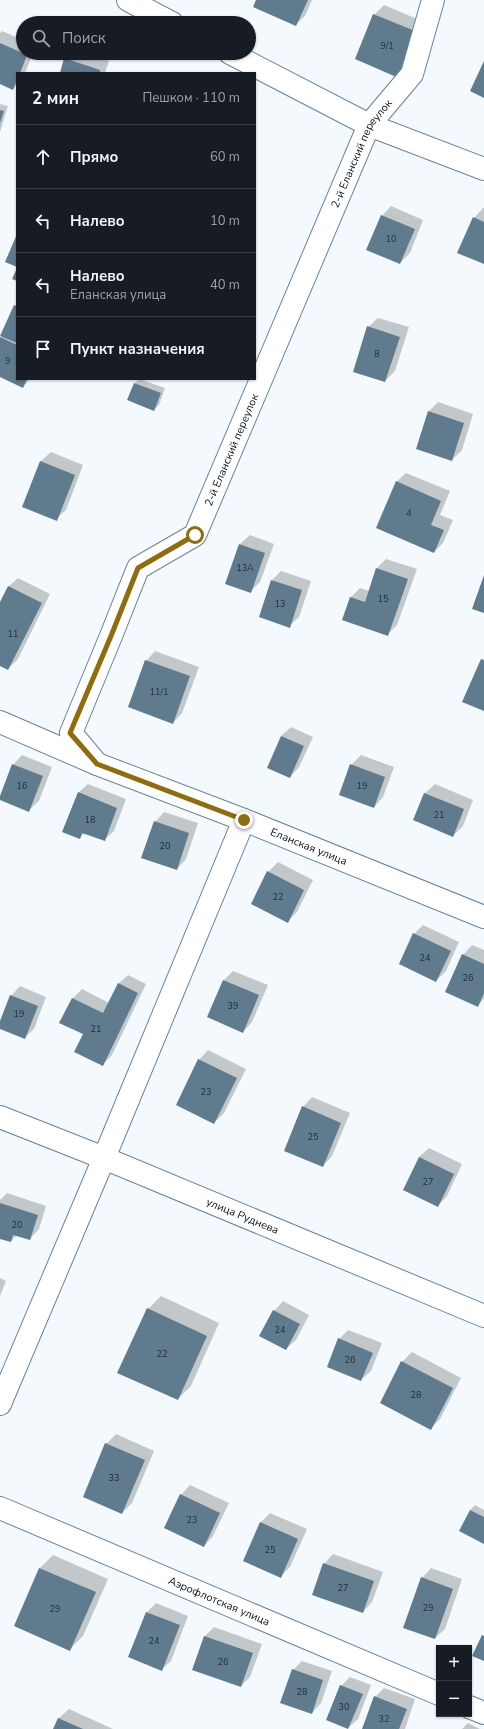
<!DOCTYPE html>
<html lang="ru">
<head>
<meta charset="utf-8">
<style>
  :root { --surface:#171b24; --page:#20242c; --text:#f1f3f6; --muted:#9ea1a6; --line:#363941 }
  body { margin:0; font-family:"Nunito Sans",sans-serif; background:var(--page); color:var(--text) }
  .controls { position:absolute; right:12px; bottom:12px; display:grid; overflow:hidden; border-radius:0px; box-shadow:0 1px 3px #0004 }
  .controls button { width:36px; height:36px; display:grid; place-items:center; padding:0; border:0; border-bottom:1px solid var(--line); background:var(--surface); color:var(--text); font:20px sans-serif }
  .stop { position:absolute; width:12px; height:12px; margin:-9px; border:3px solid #8f6c10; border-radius:50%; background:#fff }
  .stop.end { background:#8f6c10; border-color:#fff; box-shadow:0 1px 4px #0008 }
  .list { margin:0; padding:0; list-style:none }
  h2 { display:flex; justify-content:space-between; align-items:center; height:52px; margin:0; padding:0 16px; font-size:17px }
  h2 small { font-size:13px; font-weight:400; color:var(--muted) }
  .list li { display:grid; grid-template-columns:26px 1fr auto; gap:12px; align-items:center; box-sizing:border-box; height:64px; padding:0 16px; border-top:1px solid var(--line) }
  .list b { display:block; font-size:15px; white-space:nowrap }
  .list p { margin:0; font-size:13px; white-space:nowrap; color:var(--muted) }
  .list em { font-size:13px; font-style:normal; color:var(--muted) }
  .icon { flex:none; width:22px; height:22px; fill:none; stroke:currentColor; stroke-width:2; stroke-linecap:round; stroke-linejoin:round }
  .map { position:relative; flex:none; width:484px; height:1729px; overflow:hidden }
  .search { position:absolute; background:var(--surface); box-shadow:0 1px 3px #0004; left:16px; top:16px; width:240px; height:44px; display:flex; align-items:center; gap:10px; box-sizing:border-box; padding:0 14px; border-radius:22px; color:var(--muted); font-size:15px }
  .panel { position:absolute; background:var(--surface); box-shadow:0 1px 3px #0004; left:16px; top:72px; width:240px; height:308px; border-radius:0px }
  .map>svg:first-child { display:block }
  .shadow { fill:#0003 }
  .building { fill:#617b8e }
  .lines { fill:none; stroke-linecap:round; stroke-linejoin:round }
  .minor-casing { stroke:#6a8397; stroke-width:24 }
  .minor { stroke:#fff; stroke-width:22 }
  .route { stroke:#8f6c10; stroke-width:5 }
  .labels { text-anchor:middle; stroke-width:3; stroke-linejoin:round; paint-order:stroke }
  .number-label { font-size:9px; fill:#1e2c36 }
  .street-label { font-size:11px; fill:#081219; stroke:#fff }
</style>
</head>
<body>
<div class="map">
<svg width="484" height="1729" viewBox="0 0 484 1729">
  <rect width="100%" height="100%" fill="#f3f9fd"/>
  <path class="shadow" d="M257 0H312L305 16 295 25Z
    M384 5 429 24 356 59 374 15Z
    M2 31 23 40V53H33L25 73H17V84L13 89 0 83V33Z
    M71 53H85L109 61 105 73H61L65 59Z
    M0 104 8 106 0 132Z
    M391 206 423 220 410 253 400 263 382 216Z
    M483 208H484V263L474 218Z
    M17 303V379H30L23 387 0 376V340Z
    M378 318 409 327 395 371 385 381 368 327Z
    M139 379 165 388 159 405 154 410 135 383Z
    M438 402 473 414 462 450 452 460 428 412Z
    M51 452 83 465 66 510 56 519 23 506 41 461Z
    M406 473 450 491 440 515 453 520 443 543 434 552 396 482Z
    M250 535 274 544 260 582 251 591 240 544Z
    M386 559 417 569 397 625 388 634 343 619 351 597 360 588 369 591 377 568Z
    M281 571 311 581 299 617 289 626 272 580Z
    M18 578 50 594 18 659 8 669 0 665V604L8 587Z
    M155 651 199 667 182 713 173 723 146 661Z
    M291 727 313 737 299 767 290 777 281 736Z
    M22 755 52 767 39 801 29 810 0 799 13 765Z
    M361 755 394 767 383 797 374 807 351 765Z
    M88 784 126 799 114 831 104 840 85 833 79 838 78 793Z
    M435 784 473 800 463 826 453 836 414 820 425 793Z
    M164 812 198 823 186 859 177 869 155 822Z
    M278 862 313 880 297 912 288 921 268 872Z
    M423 925 459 942 446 971 436 981 414 934Z
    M472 945 484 950V999L477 1006 463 955Z
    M233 971 268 985 252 1022 243 1032 208 1017 224 980Z
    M128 975 146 984 112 1055 103 1064 84 1034 72 999 82 989 109 1003 118 984Z
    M20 986 46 997 34 1029 24 1038 0 1028V1024L11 996Z
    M208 1050 246 1069 224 1113 214 1123 199 1060Z
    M312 1097 350 1113 332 1156 323 1166 303 1107Z
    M429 1148 462 1164 447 1196 438 1206 419 1157Z
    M7 1193 46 1206 39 1229 30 1239 17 1235 11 1241 0 1238V1200Z
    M0 1278 6 1281 0 1296Z
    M161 1296 219 1323 191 1386 178 1399 148 1309Z
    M283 1301 309 1315 296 1340 286 1349 274 1311Z
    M348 1330 382 1343 371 1371 361 1380 339 1339Z
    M412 1352 461 1378 440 1419 431 1428 402 1362Z
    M116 1434 154 1451 132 1503 122 1513 106 1444Z
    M190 1485 229 1503 213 1536 204 1546 181 1495Z
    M475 1505 484 1510V1542L470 1510Z
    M270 1513 307 1529 290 1567 280 1577 261 1522Z
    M333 1554 383 1572 372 1602 363 1612 324 1564Z
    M53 1555 108 1579 83 1636 70 1649 15 1626 40 1568Z
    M431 1568 462 1579 445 1629 435 1638 422 1578Z
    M156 1603 188 1616 171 1661 161 1670 147 1612Z
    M214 1627 262 1644 250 1677 241 1686 193 1669 205 1636Z
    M302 1661 332 1671 321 1703 312 1713 293 1670Z
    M350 1677 371 1685 358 1719 348 1728 341 1686Z
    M384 1688 415 1699 405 1729H365L375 1697Z
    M69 1709 113 1729H55L59 1718Z
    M468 1723 480 1729H462Z"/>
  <path class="building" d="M256 0H308L296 26 253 7Z
    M373 14 420 33 401 79 355 59Z
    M0 43 27 55 20 73H17V80L13 90 0 84Z
    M64 58 100 70V73H60Z
    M484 61V98L470 91Z
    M0 110 4 111 0 123Z
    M381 215 415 229 400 264 366 250Z
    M473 217 484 222V264L457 253Z
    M17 234V267L5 262Z
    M17 268V281L12 279Z
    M14 305 17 306V343L0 336Z
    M367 326 400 337 385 382 353 372Z
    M0 337 17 345V379H27L23 388 0 377Z
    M134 383 161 393 154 411 127 400Z
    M428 411 464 423 452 461 416 449Z
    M40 461 75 475 57 521 22 507Z
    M396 481 441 501 431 525 444 530 434 553 376 528Z
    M239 544 265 553 251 593 225 584Z
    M376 568 408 579 388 636 342 620 350 597 365 602Z
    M484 575V613L472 609Z
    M271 580 302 590 290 628 259 617Z
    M8 586 42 603 8 670 0 666V602Z
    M481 659 484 660V711L462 702Z
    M145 660 190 676 173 724 128 707Z
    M281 736 304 746 290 778 267 768Z
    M12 764 43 776 29 812 0 800V796Z
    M350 764 385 777 374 808 339 795Z
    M78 792 117 808 105 841 82 833 80 839 62 832Z
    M424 793 464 809 453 837 413 820Z
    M154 821 189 833 177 870 141 858Z
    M267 871 304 890 288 923 251 904Z
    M413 933 451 951 436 982 399 964Z
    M462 954 484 964V993L478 1007 445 992Z
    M223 980 259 995 243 1033 207 1017Z
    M118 983 138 993 103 1066 74 1052 83 1034 59 1023 72 998 103 1013Z
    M10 995 38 1006 25 1039 0 1029V1021Z
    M198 1059 237 1078 214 1124 176 1105Z
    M302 1106 341 1123 323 1167 284 1151Z
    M419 1157 454 1174 438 1207 403 1190Z
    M0 1203 38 1215 30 1240 13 1235 11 1242 0 1239Z
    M147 1308 207 1336 178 1400 117 1373Z
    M273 1310 300 1324 286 1350 259 1336Z
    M338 1338 373 1353 361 1381 327 1367Z
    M401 1361 453 1388 431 1430 380 1403Z
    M105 1443 145 1460 122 1514 83 1497Z
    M180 1494 220 1513 204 1547 164 1528Z
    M470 1510 484 1517V1544L459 1531Z
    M260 1522 298 1539 281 1578 243 1561Z
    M323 1563 374 1581 363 1613 312 1595Z
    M39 1568 96 1592 70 1651 14 1626Z
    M421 1577 453 1589 435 1639 403 1628Z
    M146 1612 180 1625 162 1671 128 1657Z
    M482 1635 484 1636V1661L472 1656Z
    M204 1636 253 1653 241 1687 192 1670Z
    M292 1669 323 1680 312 1714 280 1703Z
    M340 1685 363 1694 348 1729 326 1720Z
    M374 1696 407 1709 399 1729H362Z
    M58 1718 83 1729H53Z"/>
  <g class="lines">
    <g class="minor-casing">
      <g id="minor">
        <path d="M128 0 172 23"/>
        <path d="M230 53 369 125 484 169"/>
        <path id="s1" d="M0 722 97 764 244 820 484 917"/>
        <path id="s2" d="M97 764 71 733 111 636 138 568 195 535 369 125 412 74 433 0"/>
        <path id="s3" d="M0 1117 104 1158 484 1316"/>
        <path d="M0 1404 104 1158 244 820"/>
        <path id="s4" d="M0 1508 439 1694"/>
        <path d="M469 1707 484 1713"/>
      </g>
    </g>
    <use href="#minor" class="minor"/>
  </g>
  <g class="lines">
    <path class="route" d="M195 535 138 568 111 636 70 733 97 764 244 820"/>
  </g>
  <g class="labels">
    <g class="number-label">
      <text x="387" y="49">9/1</text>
      <text x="391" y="242">10</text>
      <text x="377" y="357">8</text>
      <text x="8" y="364">9</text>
      <text x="409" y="516">4</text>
      <text x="245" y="571">13А</text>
      <text x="383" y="602">15</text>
      <text x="280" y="607">13</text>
      <text x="13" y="637">11</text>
      <text x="159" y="695">11/1</text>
      <text x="22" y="789">16</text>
      <text x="362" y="789">19</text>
      <text x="439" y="818">21</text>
      <text x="90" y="823">18</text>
      <text x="165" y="849">20</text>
      <text x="278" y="900">22</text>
      <text x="425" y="961">24</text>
      <text x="468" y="981">26</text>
      <text x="233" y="1009">39</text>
      <text x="19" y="1017">19</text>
      <text x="96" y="1032">21</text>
      <text x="206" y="1095">23</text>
      <text x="313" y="1140">25</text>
      <text x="428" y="1185">27</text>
      <text x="17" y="1228">20</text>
      <text x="280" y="1333">24</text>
      <text x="162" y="1357">22</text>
      <text x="350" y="1363">26</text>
      <text x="416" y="1398">28</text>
      <text x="114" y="1481">33</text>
      <text x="192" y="1523">23</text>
      <text x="270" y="1553">25</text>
      <text x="343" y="1591">27</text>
      <text x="428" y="1611">29</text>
      <text x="55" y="1612">29</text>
      <text x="154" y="1644">24</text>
      <text x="223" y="1665">26</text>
      <text x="302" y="1695">28</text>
      <text x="344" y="1710">30</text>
      <text x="384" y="1722">32</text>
    </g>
    <g class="street-label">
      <text dy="4" stroke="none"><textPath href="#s2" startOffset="701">2-й Еланский переулок</textPath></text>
      <text dy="4" stroke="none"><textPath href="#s2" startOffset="377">2-й Еланский переулок</textPath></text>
      <text dy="4" stroke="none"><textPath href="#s1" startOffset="333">Еланская улица</textPath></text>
      <text dy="4" stroke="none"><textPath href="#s3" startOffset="262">улица Руднева</textPath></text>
      <text dy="4" stroke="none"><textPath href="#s4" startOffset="238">Аэрофлотская улица</textPath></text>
    </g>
  </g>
</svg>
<div class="controls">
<button>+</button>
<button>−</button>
</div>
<div class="stop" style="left:195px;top:535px"></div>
<div class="stop end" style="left:244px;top:820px"></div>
<div class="search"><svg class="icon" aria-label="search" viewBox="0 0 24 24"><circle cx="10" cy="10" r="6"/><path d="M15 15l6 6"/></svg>Поиск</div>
<section class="panel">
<h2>2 мин<small>Пешком · 110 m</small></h2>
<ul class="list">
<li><svg class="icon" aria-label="ahead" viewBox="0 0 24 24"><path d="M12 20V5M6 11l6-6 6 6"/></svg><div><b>Прямо</b></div><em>60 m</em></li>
<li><svg class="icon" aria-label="left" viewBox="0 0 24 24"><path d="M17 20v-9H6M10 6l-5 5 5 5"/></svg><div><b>Налево</b></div><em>10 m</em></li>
<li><svg class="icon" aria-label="left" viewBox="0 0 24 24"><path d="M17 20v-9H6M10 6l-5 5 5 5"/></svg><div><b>Налево</b><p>Еланская улица</p></div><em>40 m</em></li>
<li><svg class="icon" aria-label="arrive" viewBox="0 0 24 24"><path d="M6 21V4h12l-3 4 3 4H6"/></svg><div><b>Пункт назначения</b></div></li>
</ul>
</section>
</div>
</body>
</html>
